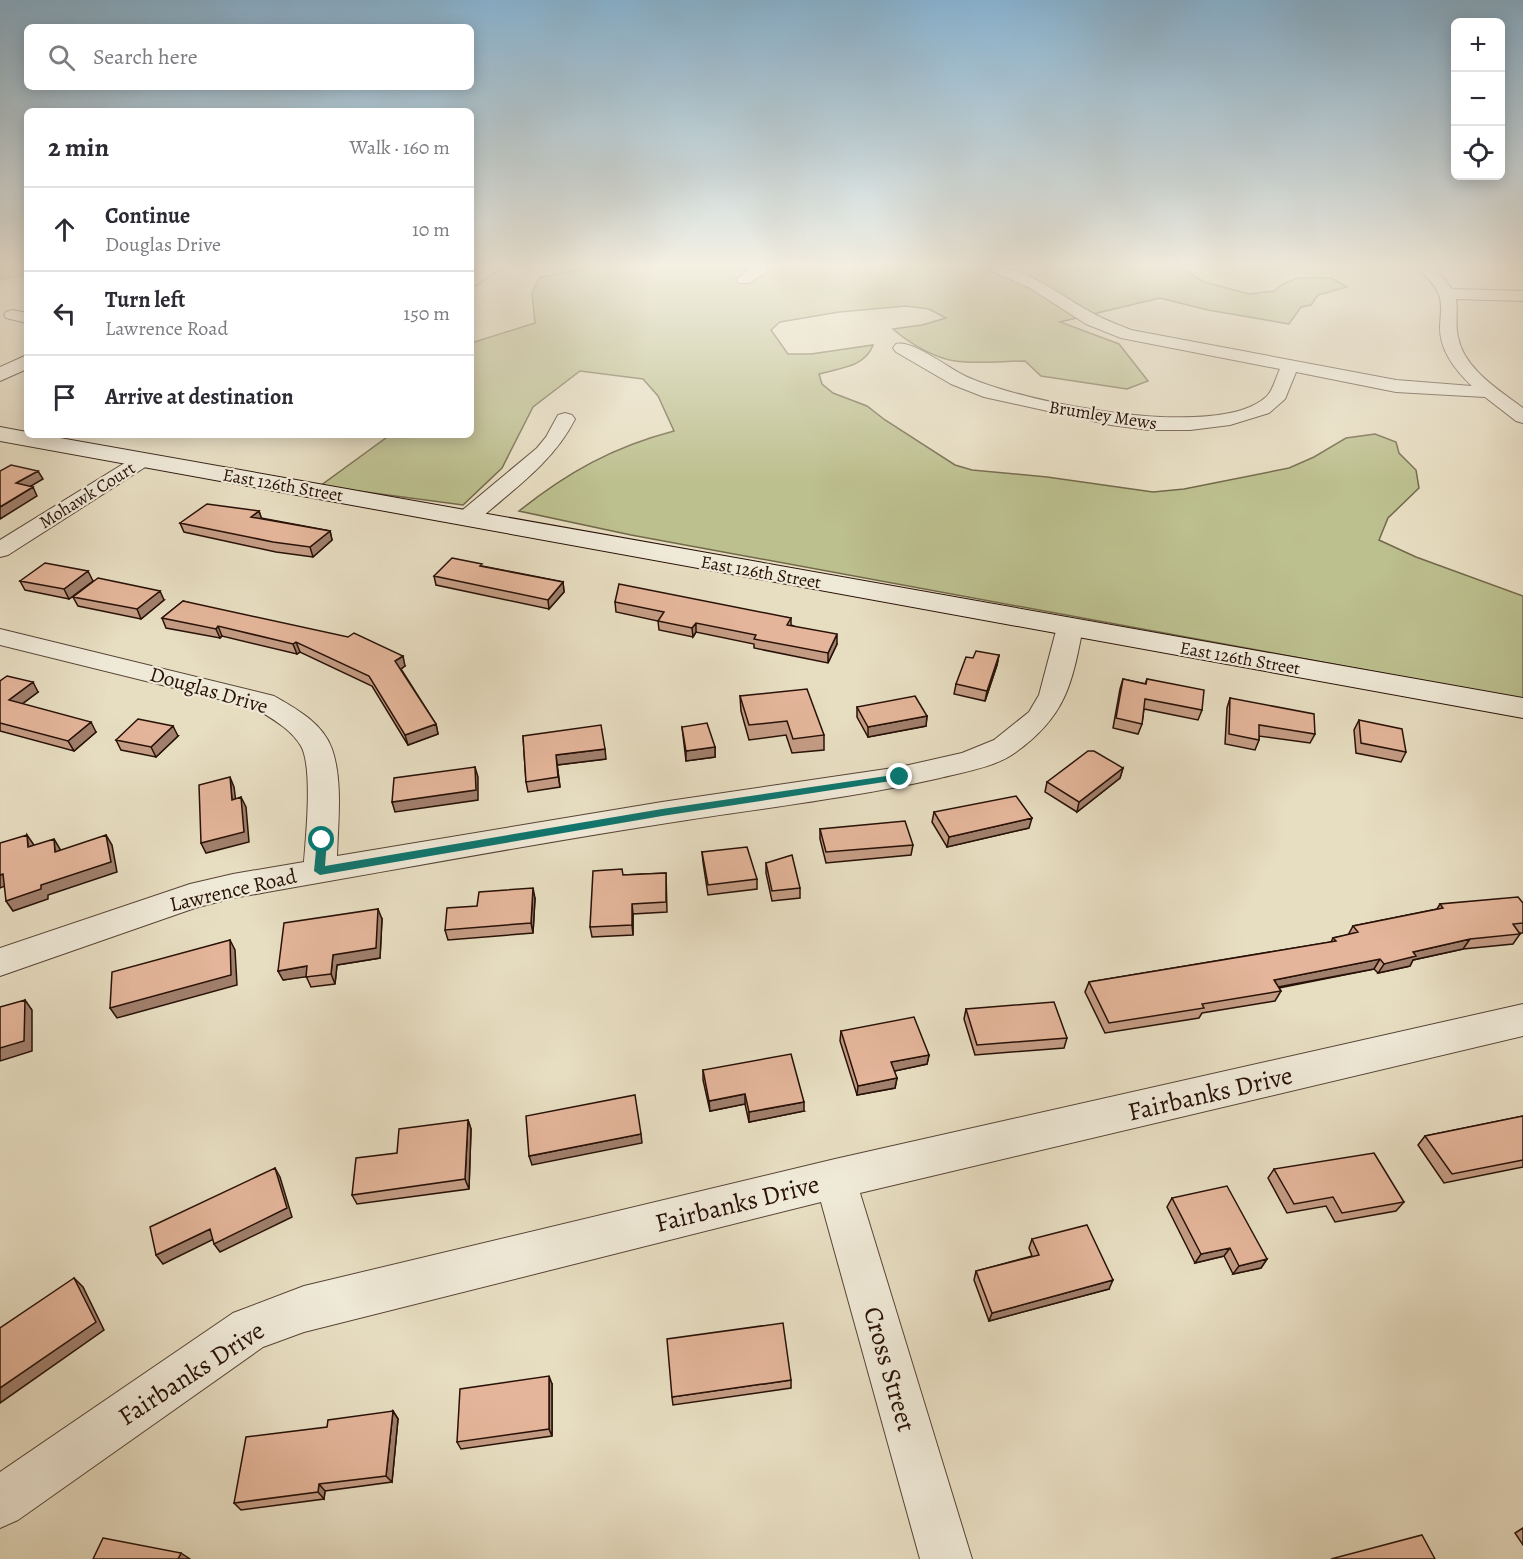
<!DOCTYPE html>
<html lang="en">
<head>
<meta charset="utf-8">
<style>
  :root { --surface:#fff; --page:#f7f7f7; --text:#2b2b33; --muted:#7c7c81; --line:#e1e1e2 }
  body { margin:0; font-family:Alegreya,serif; background:var(--page); color:var(--text) }
  .controls { position:absolute; right:18px; top:18px; display:grid; overflow:hidden; border-radius:9px; box-shadow:0 3px 15px #0003 }
  .controls button { width:54px; height:54px; display:grid; place-items:center; padding:0; border:0; border-bottom:2px solid var(--line); background:var(--surface); color:var(--text); font:30px sans-serif }
  .stop { position:absolute; width:18px; height:18px; margin:-14px; border:4px solid #0f766e; border-radius:50%; background:#fff }
  .stop.end { background:#0f766e; border-color:#fff; box-shadow:0 2px 6px #0008 }
  .list { margin:0; padding:0; list-style:none }
  h2 { display:flex; justify-content:space-between; align-items:center; height:78px; margin:0; padding:0 24px; font-size:26px }
  h2 small { font-size:20px; font-weight:400; color:var(--muted) }
  .list li { display:grid; grid-template-columns:39px 1fr auto; gap:18px; align-items:center; box-sizing:border-box; height:84px; padding:0 24px; border-top:2px solid var(--line) }
  .list b { display:block; font-size:22px; white-space:nowrap }
  .list p { margin:0; font-size:20px; white-space:nowrap; color:var(--muted) }
  .list em { font-size:20px; font-style:normal; color:var(--muted) }
  .icon { flex:none; width:33px; height:33px; fill:none; stroke:currentColor; stroke-width:2; stroke-linecap:round; stroke-linejoin:round }
  .map { position:relative; flex:none; width:1523px; height:1559px; overflow:hidden }
  .search { position:absolute; background:var(--surface); box-shadow:0 3px 15px #0003; left:24px; top:24px; width:450px; height:66px; display:flex; align-items:center; gap:15px; box-sizing:border-box; padding:0 21px; border-radius:9px; color:var(--muted); font-size:22px }
  .panel { position:absolute; background:var(--surface); box-shadow:0 3px 15px #0003; left:24px; top:108px; width:450px; height:330px; border-radius:9px }
  .map>svg:first-child { display:block }
  .green { fill:#bcbf8e; stroke:#72684a; stroke-width:1.5 }
  .lines { fill:none; stroke-linecap:round; stroke-linejoin:round }
  .street-casing { stroke:#584436; stroke-width:2 }
  .secondary-casing { stroke:#281107; stroke-width:2 }
  .street { fill:#efe9d7; fill-rule:evenodd }
  .secondary { fill:#efe9d7; fill-rule:evenodd }
  .wall { fill:#c49c84; stroke:#281107; stroke-width:1.5 }
  .shaded-wall { fill:#a07f6c; stroke:#281107; stroke-width:1.5 }
  .building { fill:#e4b59a; stroke:#281107; stroke-width:1.5 }
  .route { fill:#0f766e }
  .labels { text-anchor:middle; stroke-width:4.5; stroke-linejoin:round; paint-order:stroke }
  .far-street-label { font-size:18px; fill:#281107; stroke:#efe9d7 }
  .street-label { font-size:21px; fill:#281107; stroke:#efe9d7 }
  .near-street-label { font-size:26px; fill:#281107; stroke:#efe9d7 }
</style>
</head>
<body>
<div class="map">
<svg width="1523" height="1559" viewBox="0 0 1523 1559">
  <rect width="100%" height="100%" fill="#e7ddc1"/>
  <filter id="stains"><feTurbulence type="fractalNoise" baseFrequency=".00333" numOctaves="4"/><feColorMatrix values="0 0 0 0 .2 0 0 0 0 .09 0 0 0 0 .02 0 0 0 .5 -.17"/></filter>
  <radialGradient id="worn" r=".72"><stop offset=".6" stop-color="#630" stop-opacity="0"/><stop offset="1" stop-color="#630" stop-opacity=".3"/></radialGradient>
  <path class="green" d="M0 265H27V274L0 280Z
    M589 265H1175L1204 282 1249 294 1274 291 1283 284 1298 278H1331L1347 287 1318 295 1311 305 1301 307 1289 324 1208 310 1160 298 1060 322 1119 344 1148 381 1127 389 1041 376 1025 361C1003 361 977 364 955 361 934 358 909 343 893 329L922 325 946 318 929 309 906 306 839 312 780 322 771 330 788 354H811L873 345C865 367 840 368 819 374L822 384 833 393 867 406 885 420 955 465 972 470 1047 477 1153 492 1184 489 1289 468 1314 457 1346 438 1375 434 1396 442 1399 453 1416 470 1419 488 1388 518 1379 540 1416 557 1523 596V699L631 535 519 511C568 472 613 447 674 431L658 396 643 379 580 371 533 407 502 468 463 505 320 486 390 435H471V343L535 323 532 293 539 278 585 268Z"/>
  <g class="lines">
    <g class="street-casing">
      <path id="street" d="M487 265H505L476 285 471 287V275Z
        M754 265H777L749 283H739L736 280Z
        M981 265C1027 265 1058 295 1096 315 1107 321 1120 325 1131 330L1396 380 1472 386C1456 371 1440 351 1440 328 1440 317 1443 306 1439 295 1434 282 1423 275 1415 265H1432L1452 289 1523 291V301L1456 299C1458 311 1455 324 1458 337 1464 369 1499 390 1523 408V423L1516 421 1485 397 1396 392 1296 372 1285 399 1269 413 1230 425 1190 430H1149L1111 425 984 397 951 384 896 352 893 348 896 344C913 340 948 368 965 376 1020 402 1217 442 1266 397 1273 391 1276 377 1280 369L1121 338 1086 324 1030 288 984 268Z
        M12 310 27 313V323L6 318 4 315 6 312Z
        M565 413 572 415 575 419C553 463 511 491 475 523L467 525 459 523 456 518 459 513 537 448 546 437 558 415Z
        M143 454 150 456 153 460 150 464 8 555 0 557V540L136 456Z
        M1070 619 1079 622 1083 627C1072 684 1066 716 1016 752 996 767 964 772 940 778 857 797 771 807 687 820 535 843 384 872 233 898L195 908 0 976V948L190 884 233 874 304 862C306 836 313 767 301 746 290 728 272 719 255 708L0 645V629L274 696C295 708 323 723 332 749 343 781 338 822 337 856L662 802 900 767 962 753 994 740 1029 712 1039 695 1057 627 1061 622Z
        M1523 1004V1036L860 1193 972 1559H920L821 1202 304 1332 263 1347 18 1520 0 1528V1472L233 1313 304 1286 835 1159Z"/>
    </g>
    <g class="secondary-casing">
      <path id="secondary" d="M27 355V369L0 381V367Z
        M0 427 27 432V435H43L1523 698V718L0 441Z"/>
    </g>
    <use href="#street" class="street"/>
    <use href="#secondary" class="secondary"/>
  </g>
  <path class="wall" d="M259 511 261 518 330 531 332 540 313 557 276 552 184 532 180 523Z
    M482 566 563 582 564 592 549 609 436 585 434 576Z
    M20 581H93L69 599 25 590Z
    M73 597 164 600 141 619 78 606Z
    M183 601 405 666 401 669 436 724 438 734 408 745 372 686 300 652 297 654 222 636 220 638 166 628 162 618Z
    M615 602 791 618V625L837 644 828 663 754 648V644L696 632 693 637 659 630 658 621 616 612Z
    M999 655 997 665 985 701 954 694 956 684 973 658Z
    M1123 679 1145 684 1147 679 1202 710 1198 720 1144 709 1142 724 1138 734 1113 728 1120 689Z
    M0 681 38 692 22 704 96 732 74 751 0 731Z
    M740 696 824 735V750L792 753 786 735 749 740 741 711Z
    M1230 698 1315 734 1310 743 1259 736V740L1255 750 1225 744 1227 708Z
    M857 707 927 716 926 726 868 737 857 717Z
    M1359 720 1406 752 1401 762 1356 753 1354 730Z
    M682 727 715 747V757L686 761Z
    M178 736 156 757 121 750 116 740Z
    M523 736 606 759 557 765 560 787 528 792 526 782Z
    M1123 768 1120 778 1077 812 1045 792 1047 782Z
    M934 812 1029 828 947 847 932 822Z
    M820 829 913 845 911 855 826 863 820 839Z
    M702 852 757 879V889L708 895 703 862Z
    M766 863 800 888V898L772 901 766 873Z
    M666 873 667 912 633 914V935L592 937 590 927 623 875Z
    M535 898 533 933 448 940 445 930 477 906Z
    M1523 903V933H1520V934L1513 944 1463 949 1413 960 1410 966 1378 973 1374 969 1279 988 1281 991 1275 1001 1202 1013 1199 1018 1105 1033 1085 992 1089 982 1331 942 1333 938 1348 935 1353 926 1437 909 1440 904Z
    M382 919 380 958 337 965 335 984 311 987 306 976 283 980Z
    M966 1009 1067 1038 1064 1048 975 1055 964 1019Z
    M841 1031 929 1055 927 1064 894 1071 897 1078 895 1088 857 1095 840 1041Z
    M703 1070 804 1111 749 1122 745 1104 710 1111 703 1080Z
    M1523 1116V1167L1444 1183 1418 1145 1425 1136Z
    M468 1120 471 1129 469 1189 357 1204 352 1195 397 1153Z
    M1274 1169 1404 1202 1396 1211 1335 1222 1326 1206 1287 1213 1268 1178Z
    M1172 1198 1267 1259 1261 1268 1233 1274 1224 1256 1195 1263 1167 1207Z
    M1032 1239 1109 1289 989 1321 974 1280 976 1271 1032 1256 1029 1248Z
    M791 1380V1388L673 1405 672 1397Z
    M552 1384V1436L461 1449 457 1442Z
    M393 1411 398 1419 392 1482 325 1491 324 1499 241 1510 234 1503 327 1427Z
    M1523 1528V1545L1515 1533Z"/>
  <path class="shaded-wall" d="M38 471 43 479 21 492 16 483Z
    M33 487 37 496 0 519V507Z
    M259 511 262 520 251 517Z
    M330 531 332 540 313 557 310 547Z
    M88 571 93 581 69 599 64 589Z
    M563 582 564 592 549 609 548 600Z
    M160 591 164 600 141 619 137 609Z
    M696 623V632L693 637 692 628Z
    M218 626 222 636 220 638 216 629Z
    M837 634V644L828 663V653Z
    M296 642 300 652 297 654 293 644Z
    M999 655 997 665 985 701 987 691Z
    M403 656 405 666 398 671 395 661Z
    M33 682 38 692 14 710 9 700Z
    M927 716 926 726 868 737V727Z
    M91 722 96 732 74 751 68 741Z
    M436 724 438 734 408 745 405 735Z
    M173 726 178 736 156 757 151 747Z
    M715 747V757L686 761V751Z
    M605 749 606 759 557 765 560 787 556 755Z
    M475 767 478 777V800L395 812 392 802Z
    M1123 768 1120 778 1077 812 1079 802Z
    M230 777 234 787 237 810 232 800Z
    M241 797 246 807 249 842 206 853 201 843Z
    M1032 818 1029 828 947 847 949 837Z
    M27 835 34 845 35 857 28 847Z
    M106 835 112 845 117 872 48 895V899L13 911 6 901 41 885Z
    M54 839 60 849 62 862 55 852Z
    M3 874 10 884 0 888V875Z
    M533 888 535 898 533 933 531 923Z
    M632 904 633 914V935L632 925Z
    M378 909 382 919 380 958 337 965 335 984 331 974 333 955Z
    M1470 939 1463 949 1413 960 1410 966 1378 973 1384 964 1413 952Z
    M230 940 235 950 237 985 117 1018 110 1008Z
    M1380 959 1374 969 1268 989 1274 980Z
    M307 966 312 976 283 980 278 971Z
    M25 1000 32 1010V1051L0 1061V1048Z
    M929 1055 927 1064 890 1072 891 1062Z
    M897 1078 895 1088 857 1095 858 1086Z
    M745 1094V1104L710 1111 709 1101Z
    M804 1102V1111L749 1122V1112Z
    M468 1120 471 1129 469 1189 465 1179Z
    M641 1134 642 1143 532 1165 529 1156Z
    M275 1168 280 1177 292 1217 220 1252 214 1244Z
    M210 1229 216 1238 163 1264 156 1255Z
    M1230 1248 1224 1256 1195 1263 1201 1254Z
    M1267 1259 1261 1268 1233 1274 1239 1266Z
    M74 1278 83 1287 104 1330 0 1403V1388Z
    M1113 1280 1109 1289 989 1321 992 1313Z
    M549 1376 552 1384V1436L549 1429Z
    M393 1411 398 1419 392 1482 386 1476Z
    M319 1484 325 1491 324 1499 318 1492Z
    M181 1553 190 1559H178Z"/>
  <path class="building" d="M11 465 38 471 16 483 33 487 0 507V471Z
    M207 504 259 511 251 517 330 531 310 547 273 542 180 523Z
    M452 558 482 564 480 566 563 582 548 600 434 576Z
    M45 563 88 571 64 589 20 581Z
    M98 578 160 591 137 609 73 597Z
    M619 584 791 618 787 625 837 634 828 653 754 639 756 635 696 623 692 628 658 621 664 612 615 602Z
    M183 601 348 637 354 633 403 656 395 661 436 724 405 735 369 676 296 642 293 644 218 626 216 629 162 618Z
    M976 651 999 655 987 691 956 684 966 657 973 658Z
    M7 676 33 682 9 700 91 722 68 741 0 723V681Z
    M1123 679 1146 684 1147 679 1204 690 1202 710 1145 699 1142 724 1116 718Z
    M807 689 824 735 793 739 787 721 749 725 740 696Z
    M915 696 927 716 868 727 857 707Z
    M1230 698 1314 714 1315 734 1259 725V740L1229 734Z
    M138 719 173 726 151 747 116 740Z
    M1359 720 1402 729 1406 752 1361 743Z
    M707 723 715 747 686 751 682 727Z
    M601 725 605 749 556 755 558 777 526 782 523 736Z
    M1088 751H1094L1123 768 1079 802 1047 782Z
    M475 767 476 790 392 802 394 778Z
    M230 777 232 800 241 797 244 832 201 843 199 785Z
    M1016 796 1032 818 949 837 934 812Z
    M905 821 913 845 826 852 820 829Z
    M27 835 28 847 54 839 55 852 106 835 111 862 41 885V889L6 901 3 874 0 875V843Z
    M747 847 757 879 708 885 702 852Z
    M792 855 800 888 772 891 766 863Z
    M622 869 623 875 666 873V902L632 904V925L590 927 593 871Z
    M533 888 531 923 445 930 447 908 477 906 479 892Z
    M1518 897 1523 903V923L1513 924 1520 934 1470 939 1413 952 1416 956 1384 964 1380 959 1274 980 1281 991 1202 1004 1204 1008 1109 1023 1089 982 1336 941 1333 938 1358 932 1353 926 1443 908 1440 904Z
    M378 909 376 948 333 955 331 974 306 977 307 966 278 971 284 923Z
    M230 940 231 975 110 1008 112 972Z
    M25 1000 24 1041 0 1048V1007Z
    M1054 1002 1067 1038 977 1045 966 1009Z
    M914 1017 929 1055 891 1062 897 1078 858 1086 841 1031Z
    M791 1054 804 1102 749 1112 745 1094 709 1101 703 1070Z
    M635 1095 641 1134 529 1156 526 1116Z
    M1523 1116V1160L1452 1174 1425 1136Z
    M468 1120 465 1179 352 1195 356 1158 397 1153 399 1129Z
    M1374 1153 1404 1202 1342 1213 1333 1197 1294 1204 1274 1169Z
    M275 1168 287 1208 214 1244 210 1229 156 1255 150 1227Z
    M1227 1186 1267 1259 1239 1266 1230 1248 1201 1254 1172 1198Z
    M1087 1225 1113 1280 992 1313 976 1271 1039 1255 1032 1239Z
    M74 1278 96 1322 0 1388V1328Z
    M783 1323 791 1380 672 1397 667 1339Z
    M549 1376V1429L457 1442 460 1389Z
    M393 1411 386 1476 319 1484 318 1492 234 1503 246 1437 327 1427 328 1420Z
    M1422 1535 1435 1559H1331Z
    M103 1538 181 1553 178 1559H93Z"/>
  <linearGradient id="sky" x2="0" y2="1"><stop stop-color="#88b6d6"/><stop offset="0.55" stop-color="#f4f0e3"/><stop offset="1" stop-color="#f4f0e3" stop-opacity="0"/></linearGradient>
  <rect width="1523" height="483" fill="url(#sky)"/>
  <path class="route" d="M900 774 904 775V779L662 816 320 875 314 871 317 840 322 836 327 840 325 866 662 809Z"/>
  <g class="labels">
    <g class="far-street-label">
      <text transform="translate(1103 415) rotate(9)" y="6">Brumley Mews</text>
      <text transform="translate(283 485) rotate(10)" y="6">East 126th Street</text>
      <text transform="translate(87 495) rotate(-32)" y="6">Mohawk Court</text>
      <text transform="translate(761 572) rotate(10)" y="6">East 126th Street</text>
      <text transform="translate(1240 658) rotate(10)" y="6">East 126th Street</text>
    </g>
    <g class="street-label">
      <text transform="translate(209 690) rotate(16)" y="7">Douglas Drive</text>
      <text transform="translate(233 890) rotate(-13)" y="7">Lawrence Road</text>
    </g>
    <g class="near-street-label">
      <text transform="translate(1210 1093) rotate(-13)" y="9">Fairbanks Drive</text>
      <text transform="translate(737 1203) rotate(-14)" y="9">Fairbanks Drive</text>
      <text transform="translate(890 1369) rotate(74)" y="9">Cross Street</text>
      <text transform="translate(191 1373) rotate(-33)" y="9">Fairbanks Drive</text>
    </g>
  </g>
  <rect width="100%" height="100%" filter="url(#stains)"/>
  <rect width="100%" height="100%" fill="url(#worn)"/>
</svg>
<div class="controls">
<button>+</button>
<button>−</button>
<button><svg class="icon" aria-label="locate" viewBox="0 0 24 24"><circle cx="12" cy="12" r="6"/><path d="M12 2v4M12 18v4M2 12h4M18 12h4"/></svg></button>
</div>
<div class="stop" style="left:322px;top:840px"></div>
<div class="stop end" style="left:900px;top:777px"></div>
<div class="search"><svg class="icon" aria-label="search" viewBox="0 0 24 24"><circle cx="10" cy="10" r="6"/><path d="M15 15l6 6"/></svg>Search here</div>
<section class="panel">
<h2>2 min<small>Walk · 160 m</small></h2>
<ul class="list">
<li><svg class="icon" aria-label="ahead" viewBox="0 0 24 24"><path d="M12 20V5M6 11l6-6 6 6"/></svg><div><b>Continue</b><p>Douglas Drive</p></div><em>10 m</em></li>
<li><svg class="icon" aria-label="left" viewBox="0 0 24 24"><path d="M17 20v-9H6M10 6l-5 5 5 5"/></svg><div><b>Turn left</b><p>Lawrence Road</p></div><em>150 m</em></li>
<li><svg class="icon" aria-label="arrive" viewBox="0 0 24 24"><path d="M6 21V4h12l-3 4 3 4H6"/></svg><div><b>Arrive at destination</b></div></li>
</ul>
</section>
</div>
</body>
</html>
